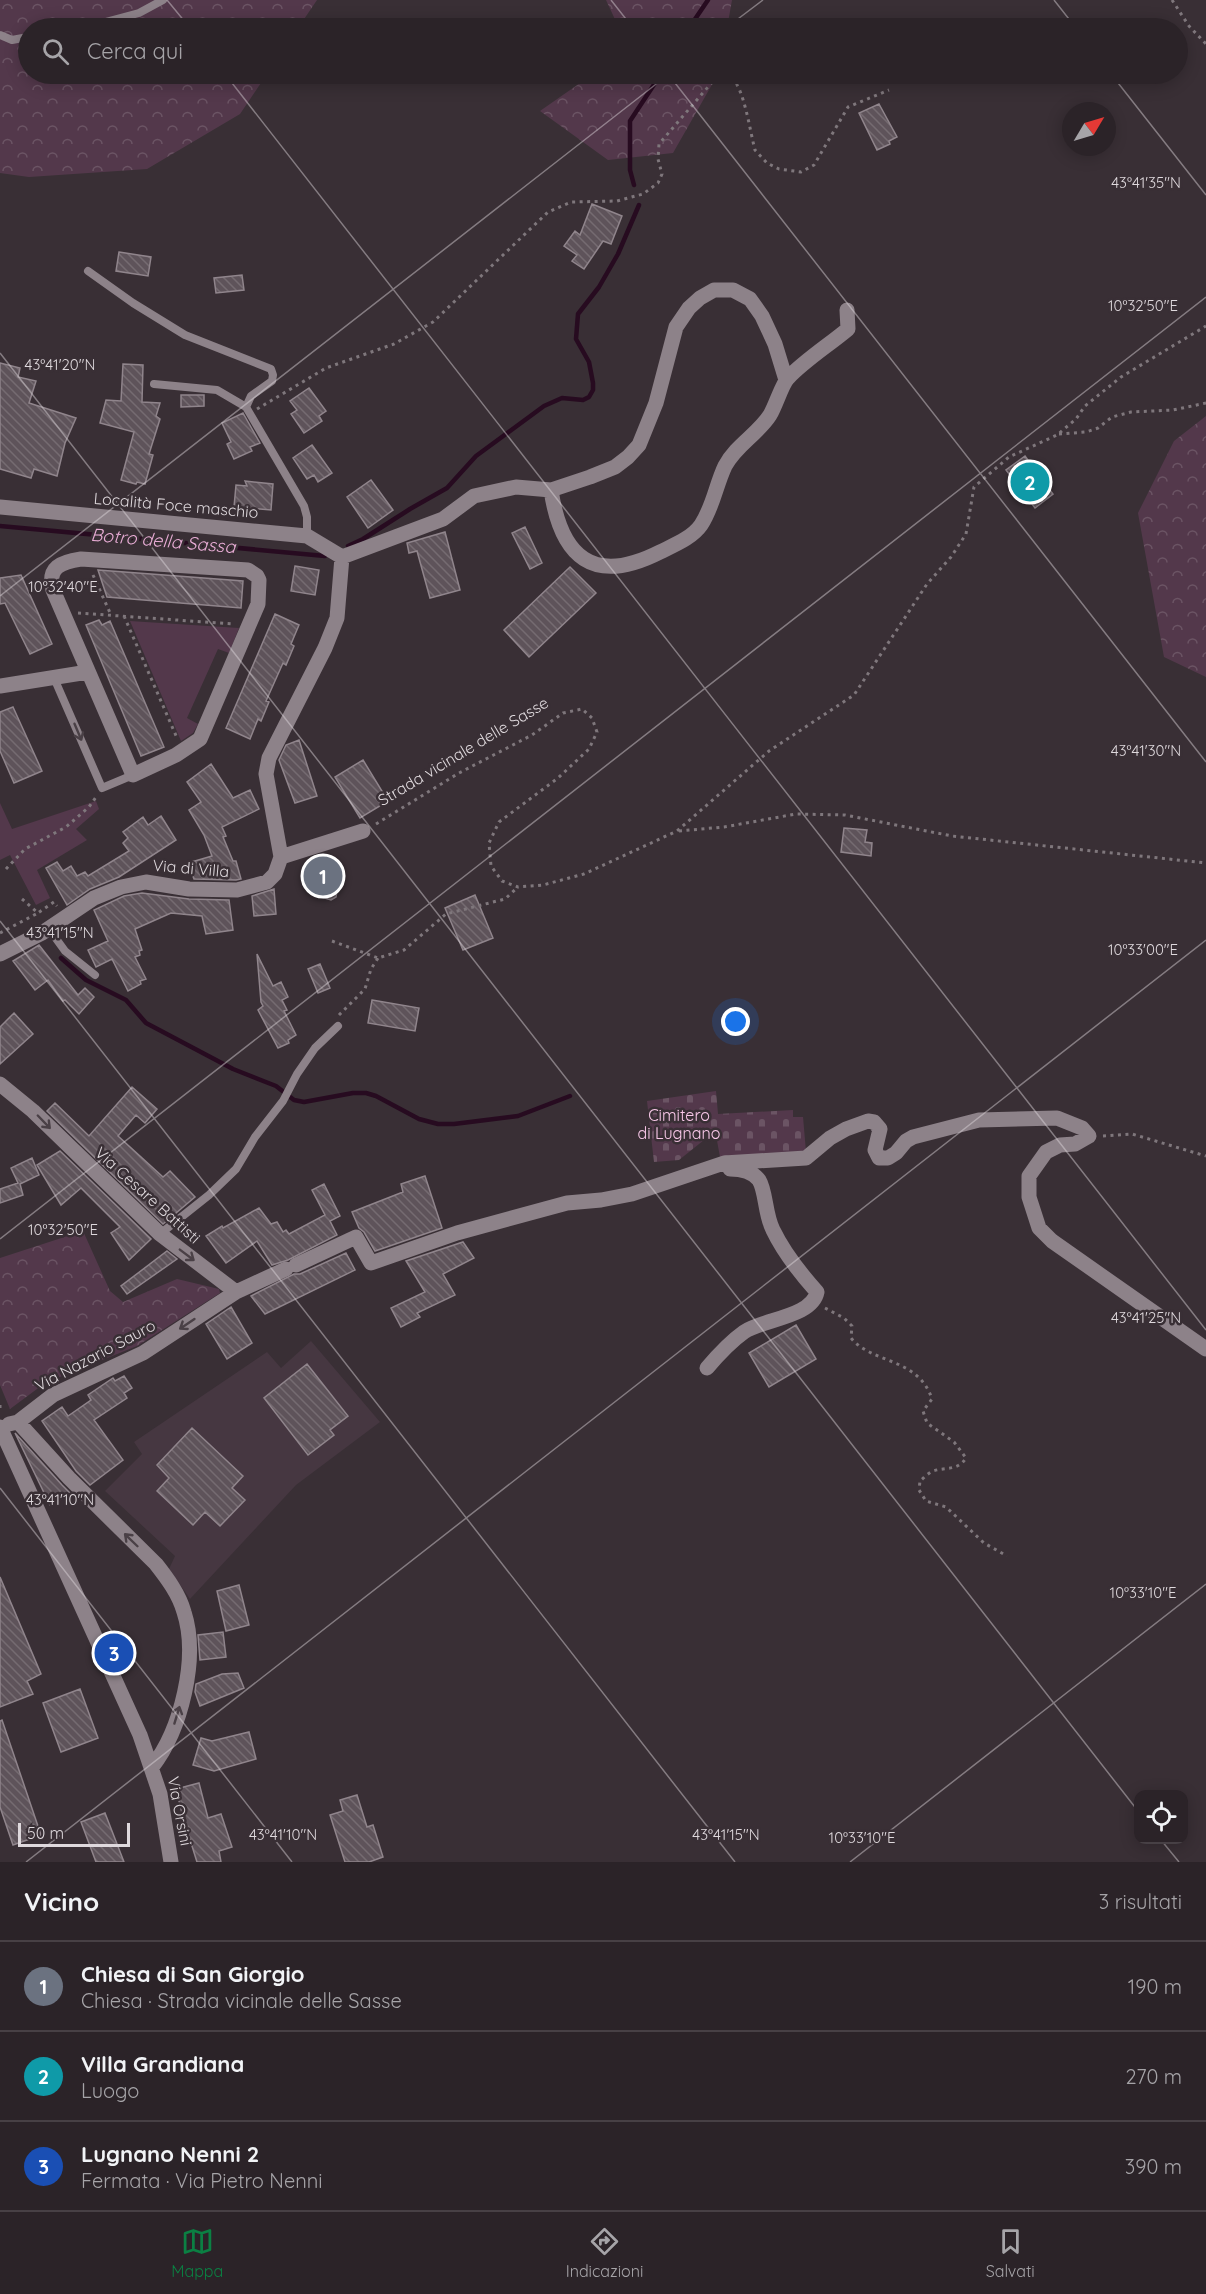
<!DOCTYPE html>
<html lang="it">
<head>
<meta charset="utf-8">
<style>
  :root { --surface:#2b2328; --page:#372f34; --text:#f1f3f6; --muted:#a6a4a8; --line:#474045; --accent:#0b8043 }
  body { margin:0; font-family:Quicksand,sans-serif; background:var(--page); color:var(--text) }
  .controls { position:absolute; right:18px; bottom:18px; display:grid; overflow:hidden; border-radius:12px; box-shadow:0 3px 15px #0003 }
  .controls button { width:54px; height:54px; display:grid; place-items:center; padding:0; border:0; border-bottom:2px solid var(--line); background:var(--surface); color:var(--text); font:30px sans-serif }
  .compass { position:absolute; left:1062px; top:102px; width:54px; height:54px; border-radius:50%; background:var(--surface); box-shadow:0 3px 15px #0003; rotate:52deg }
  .scale { position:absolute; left:18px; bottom:15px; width:112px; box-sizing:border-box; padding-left:6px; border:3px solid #dfd9dd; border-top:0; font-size:16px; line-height:21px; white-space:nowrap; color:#dfd9dd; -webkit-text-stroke:4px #392f35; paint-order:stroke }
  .you { position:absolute; left:736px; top:1022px; width:21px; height:21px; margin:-15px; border:4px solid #fff; border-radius:50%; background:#1a73e8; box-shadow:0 0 0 9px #1a73e833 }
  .badge { display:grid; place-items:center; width:39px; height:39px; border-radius:50%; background:var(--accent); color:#fff; font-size:20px; font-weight:700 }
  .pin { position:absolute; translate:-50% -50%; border:3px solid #fff; box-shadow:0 2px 6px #0006 }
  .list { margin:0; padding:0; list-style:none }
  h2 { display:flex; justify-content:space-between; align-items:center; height:78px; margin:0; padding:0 24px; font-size:26px }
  h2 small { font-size:20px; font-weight:400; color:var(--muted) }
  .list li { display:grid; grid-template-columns:39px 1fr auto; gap:18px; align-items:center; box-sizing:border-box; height:90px; padding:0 24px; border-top:2px solid var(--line) }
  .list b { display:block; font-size:22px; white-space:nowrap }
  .list p { margin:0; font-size:20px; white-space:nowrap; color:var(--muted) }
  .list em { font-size:20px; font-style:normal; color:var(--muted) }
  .icon { flex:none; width:33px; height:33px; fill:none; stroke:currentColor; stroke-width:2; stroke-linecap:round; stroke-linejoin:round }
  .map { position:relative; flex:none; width:1206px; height:1862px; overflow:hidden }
  .search { position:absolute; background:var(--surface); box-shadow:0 3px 15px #0003; left:18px; right:18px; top:18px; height:66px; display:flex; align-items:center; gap:15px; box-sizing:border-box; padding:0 21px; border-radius:33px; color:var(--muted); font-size:22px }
  .sheet { height:348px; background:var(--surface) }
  nav { display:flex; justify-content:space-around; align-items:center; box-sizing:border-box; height:84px; border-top:2px solid var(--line); background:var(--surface); font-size:16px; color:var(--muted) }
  nav a { display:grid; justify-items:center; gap:3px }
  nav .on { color:var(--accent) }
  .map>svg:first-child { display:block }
  .built { fill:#463741 }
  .grass { fill:#53384b }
  .forest { fill:url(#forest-crowns) }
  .cemetery { fill:url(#cemetery-stones) }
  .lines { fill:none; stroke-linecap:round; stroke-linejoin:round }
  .stream { stroke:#270b20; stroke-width:4.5 }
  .building { fill:url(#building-back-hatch); stroke:#90858c; stroke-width:1.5 }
  .path { stroke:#7f777c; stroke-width:3; stroke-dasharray:3 4.5; stroke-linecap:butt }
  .lane { stroke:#8d8289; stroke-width:8 }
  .street { stroke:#8d8289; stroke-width:15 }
  .oneway { stroke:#4a4046 }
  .ticks { fill:none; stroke:#dfd9dd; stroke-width:1.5; stroke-opacity:0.45 }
  .labels { text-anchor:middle; stroke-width:5; stroke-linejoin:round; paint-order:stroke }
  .street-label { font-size:16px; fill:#dfd9dd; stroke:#392f35 }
  .park-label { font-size:16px; fill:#f9c8e9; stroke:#392f35 }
  .water-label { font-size:18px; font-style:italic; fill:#e9add6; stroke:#392f35 }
  .ticks-label { font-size:15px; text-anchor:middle; fill:#dfd9dd; stroke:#392f35; stroke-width:5; stroke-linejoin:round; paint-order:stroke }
</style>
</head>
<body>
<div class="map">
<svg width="1206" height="1862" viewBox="0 0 1206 1862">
  <defs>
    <pattern id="forest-crowns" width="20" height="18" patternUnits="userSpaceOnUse" patternTransform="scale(1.5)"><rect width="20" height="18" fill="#53384b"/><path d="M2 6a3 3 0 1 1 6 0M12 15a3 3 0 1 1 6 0" fill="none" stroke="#6b5464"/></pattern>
    <pattern id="cemetery-stones" width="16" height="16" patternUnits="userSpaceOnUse" patternTransform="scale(1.5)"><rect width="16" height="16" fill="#53384b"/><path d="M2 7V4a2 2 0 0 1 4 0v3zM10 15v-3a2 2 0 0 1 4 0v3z" fill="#6b5464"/></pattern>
    <pattern id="building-back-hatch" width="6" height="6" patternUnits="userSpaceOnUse" patternTransform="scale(1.5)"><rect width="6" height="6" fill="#5e535a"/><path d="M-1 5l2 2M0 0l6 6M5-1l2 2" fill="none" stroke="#756b71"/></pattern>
  </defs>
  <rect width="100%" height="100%" fill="#392f35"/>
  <path class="built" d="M311 1341 380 1422 296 1485 190 1599 169 1569 175 1556 105 1491 142 1454 134 1442 267 1352 281 1368Z"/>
  <path class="grass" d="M130 621 239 628 229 653 218 649 187 718 198 724 193 733 181 741Z
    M96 801 99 809 76 829 87 840 37 870 50 898 36 905 10 855 0 860V803L12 829Z"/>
  <path class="forest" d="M0 0H317L298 28H28V74H267L240 114 147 169 29 177 0 173Z
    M606 0H732L727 28H619Z
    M593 74H718L673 153 608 160 540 111Z
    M1206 416V677L1164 657 1138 513 1174 441Z
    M83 1231 110 1291 123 1302 177 1279 219 1289 220 1293 137 1346 45 1383 10 1409 0 1385V1258Z"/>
  <path class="cemetery" d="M716 1091 718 1114 793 1110V1117H803L806 1152 720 1157 716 1135 709 1136 679 1160 654 1162 647 1101Z"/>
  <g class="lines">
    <path class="stream" d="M689 28 708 0
      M634 185 630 170V121L661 74
      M0 526 325 556
      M348 546 363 539 410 509 447 488 476 456 544 406 562 398 583 400 589 397 593 390V383L589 362 576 339 578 314 599 287 618 254 639 205
      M61 958 86 980 126 1000 146 1023 233 1069 276 1086 294 1100 304 1102 353 1093H366L376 1096 419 1119 438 1124H454L518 1116 570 1096"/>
  </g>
  <path class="building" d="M879 104 897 137 889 141 890 144 877 150 859 113Z
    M592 204 622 216 611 244 603 241 584 269 572 261 577 255 564 246 575 231 580 235Z
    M119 252 151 257 148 276 116 271Z
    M242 275 244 290 216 293 214 278Z
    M0 363 20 368 18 377 36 381 29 403 76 418 65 443 57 476 34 469 31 478 0 469Z
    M123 364 143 365 142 402 160 403 156 416 160 419 149 454 153 455 145 484 137 482 136 484 121 480 134 432 100 423 106 400 121 401Z
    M309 388 326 411 319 416 322 421 304 433 291 414 297 410 290 401Z
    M181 395H204V406L181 407Z
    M243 413 260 443 250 447 252 451 234 459 227 444 231 442 222 423Z
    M312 445 332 473 318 482 314 475 307 479 293 458Z
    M1025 456 1053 494 1035 508 1006 470Z
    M371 480 393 510 368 528 347 497Z
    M245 481 273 484 271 510 234 507 236 485 247 486Z
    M525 527 542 563 530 569 512 533Z
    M445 532 460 590 430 598 417 551 409 553 407 543Z
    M295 566 319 570 315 595 291 591Z
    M570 567 596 593 529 657 504 630Z
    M98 570 243 581 241 608 107 597Z
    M21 575 52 644 30 654 5 603 0 604V578Z
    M275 614 299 625 291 644 294 646 286 665 283 663 266 701 269 702 261 721 258 719 250 739 226 728Z
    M99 620 102 625 110 621 164 747 141 756 86 625Z
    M13 707 42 771 14 783 0 751V712Z
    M299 740 317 796 295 803 279 760 286 745Z
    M363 760 388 801 360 818 335 777Z
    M211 764 233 798 250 790 259 809 222 827 226 836 223 837 233 861H236L241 879 236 880 194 879 188 863 212 856 204 835 189 810 201 802 187 782Z
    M161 816 176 840 119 877 90 889 67 905 46 868 57 862 63 871 71 866 77 876 85 872 88 876 129 851 123 843 128 838 123 832 143 817 148 825Z
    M844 828 867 830 865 842 872 843 871 856 841 852Z
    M327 860 337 891 336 897 331 900 321 897 309 866Z
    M274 889 276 914 254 916 252 896Z
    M142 893 189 899 229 900 233 930 206 934 202 916 171 913 135 929 142 950 139 951 140 955 135 957 146 979 140 981 141 984 128 991 112 959 96 967 88 950 108 941 94 910 124 896Z
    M475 895 493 938 463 950 445 908Z
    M39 945 78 995 85 988 94 997 79 1014 65 1000 63 1001 48 980 35 990 13 961Z
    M257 954 273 986 281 982 288 997 282 1000 287 1010 284 1011 296 1035 288 1040 289 1043 278 1048 258 1010 263 1006 261 1002Z
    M320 964 330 988 318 993 308 969Z
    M372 1000 419 1008 415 1031 368 1023Z
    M14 1013 33 1034 0 1064V1027Z
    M132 1087 157 1109 145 1123 136 1115 118 1136 163 1177 170 1171 195 1197 163 1224 47 1111 55 1103 89 1136Z
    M60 1151 151 1239 129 1260 111 1233 120 1227 81 1188 61 1205 37 1165Z
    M32 1158 39 1175 20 1184 23 1195 0 1203V1189L18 1183 11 1168Z
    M425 1176 442 1228 375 1251 364 1232 359 1228 352 1212 403 1192 401 1184Z
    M324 1184 340 1216 330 1221 337 1235 288 1260 272 1265 257 1241 226 1263 206 1236 222 1226 223 1228 259 1208 271 1224 277 1222 283 1232 286 1230 289 1234 325 1215 312 1190Z
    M463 1242 474 1258 443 1274 455 1295 417 1313 420 1317 401 1327 391 1308 425 1292 406 1261Z
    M167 1251 177 1259 127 1294 121 1286Z
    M346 1253 355 1270 265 1314 251 1296 294 1274H300Z
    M231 1307 252 1343 227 1359 206 1324Z
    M796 1325 816 1359 769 1387 749 1353Z
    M307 1364 348 1416 330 1430 334 1435 308 1455 264 1398Z
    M124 1376 132 1388 124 1393 127 1398 94 1420 123 1460 90 1485 76 1471 42 1421 62 1407 68 1416 91 1400 88 1395 113 1378 115 1381Z
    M192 1428 243 1476 232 1488 245 1500 220 1526 205 1512 193 1525 157 1491 169 1478 157 1465Z
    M15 1433 62 1485 71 1494 50 1505Z
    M0 1577 41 1674 27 1681 33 1694 0 1707Z
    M239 1585 249 1625 226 1631 217 1591Z
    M223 1632 226 1657 200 1660 198 1635Z
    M238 1673 244 1688 200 1706 195 1692 196 1684 222 1674Z
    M80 1689 98 1738 61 1752 43 1703Z
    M2 1720 41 1835 13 1845 0 1807V1721Z
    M249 1732 256 1759 214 1771 193 1765 201 1738 212 1741Z
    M199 1783 208 1818 221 1814 232 1847 219 1851 221 1862H197L183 1817 176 1789Z
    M357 1795 367 1827 373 1825 383 1857 369 1862H345L330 1815 343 1811 340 1800Z
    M105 1813 124 1862H96L81 1822Z"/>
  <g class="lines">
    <path class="path" d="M1172 0 1189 26 1206 44
      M257 409 326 368 394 344 433 322 548 212 571 202 617 201 643 194 658 183 662 174 658 159 659 144 714 80C720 78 727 76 733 80 744 88 751 136 755 150L767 163 779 169 801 172 814 165 848 107 889 90
      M1059 434 1086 432 1098 428 1112 417 1131 412 1173 410 1206 403
      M93 575 111 615
      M78 613 233 624
      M124 616 177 738
      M376 824 459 773 532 735 563 713 582 709 592 718 597 732 589 749 558 778 499 822 489 843 491 866 502 881 518 887 543 885 584 874 677 831 769 751 854 695 927 584 951 557 966 534 974 487 1009 457 1057 435 1076 419 1085 406 1121 377 1206 326
      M679 831 724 827 796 814 845 815 952 836 1206 863
      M6 869 25 849 66 827 89 807 96 797
      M22 899 38 913 54 902 57 906
      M0 933 38 913
      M332 941 378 958 404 950 446 914 505 899 518 887
      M339 1015 365 989 371 969 378 958
      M1103 1136 1132 1134 1206 1156
      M825 1308 844 1318 852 1326 851 1338C872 1364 918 1357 932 1399L923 1411 927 1423 954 1442 966 1458C958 1471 945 1467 933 1471 928 1473 924 1478 920 1481L919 1490 926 1501 946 1507 984 1543 1007 1556
      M0 1405V1408"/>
    <path class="lane" d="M83 28 139 13 163 0
      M0 35 12 40 28 37
      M88 271 133 303 185 335 271 369 273 375 272 381 251 396 246 407 304 506 307 517V536
      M154 384 217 390 246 407
      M54 678 102 788 133 775
      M49 929 65 951 95 975
      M160 1234 209 1195 236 1169 255 1137 283 1101 297 1074 315 1048 338 1026"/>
    <path class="street" d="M551 490C561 557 593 586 660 552 674 545 692 538 701 525 713 507 716 485 725 466 736 445 758 434 770 415 776 405 782 384 788 378 805 360 829 345 848 329L847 310
      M0 507 307 536 342 557
      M342 557 443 519 474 496 516 487 551 490 590 477 615 467 628 457 639 445 656 403 676 327 689 308 700 298 714 290H733L750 299 762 316 775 344 786 380
      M81 559 248 570 257 576 259 580 258 604 200 739 176 755 133 775 53 590C47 567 61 562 81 559Z
      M0 686 88 672
      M281 857 363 831
      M0 954 42 933 94 898 121 887 146 882 189 889 237 890 267 882 275 874 281 857 266 774 269 758 325 648 337 618 342 557
      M0 1084 33 1111 160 1234 236 1292
      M296 1265 356 1237 371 1263 457 1233 567 1203 601 1200 632 1194 724 1163 806 1158 830 1138 846 1129 868 1121 874 1122 880 1129 875 1150 879 1158H888L896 1153 906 1141 913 1137 979 1120 1057 1118 1082 1128 1089 1136 1075 1144 1060 1145 1046 1152 1029 1176V1197L1039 1228 1052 1241 1206 1349
      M707 1368C718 1355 730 1342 744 1332 763 1319 812 1317 817 1292 800 1273 784 1253 773 1230 765 1215 766 1191 759 1180 752 1171 741 1169 730 1169
      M18 1422 69 1478 156 1564C167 1578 179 1594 184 1612 199 1658 181 1730 152 1767
      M9 1424 18 1422 53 1395 143 1353 236 1292 286 1269
      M0 1427 140 1735 160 1794 171 1862"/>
  </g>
  <defs><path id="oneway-shaft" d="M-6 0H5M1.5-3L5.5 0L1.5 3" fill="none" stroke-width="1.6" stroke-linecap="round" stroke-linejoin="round" transform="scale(1.5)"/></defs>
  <g class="oneway">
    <use href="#oneway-shaft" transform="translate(78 732) rotate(67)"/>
    <use href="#oneway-shaft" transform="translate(44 1122) rotate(46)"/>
    <use href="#oneway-shaft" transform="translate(187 1255) rotate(37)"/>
    <use href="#oneway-shaft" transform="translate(187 1324) rotate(146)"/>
    <use href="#oneway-shaft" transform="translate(131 1540) rotate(-136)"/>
    <use href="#oneway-shaft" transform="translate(177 1715) rotate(-73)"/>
  </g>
  <path class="ticks" d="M167 0 190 28M611 0 633 28M1054 0 1076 28M726 28 763 0M225 74 1206 1330M668 74 1206 762M1111 74 1206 195M0 353 1138 1811M0 596 669 74M0 921 735 1862M0 1239 1206 297M0 1488 292 1862M1161 1840 1179 1862M26 1862 1206 940M850 1862 1206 1584"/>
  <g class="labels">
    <g class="street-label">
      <text transform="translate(176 505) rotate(5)" y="6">Località Foce maschio</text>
      <text transform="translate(463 751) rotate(-31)" y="6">Strada vicinale delle Sasse</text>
      <text transform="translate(191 868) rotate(5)" y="6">Via di Villa</text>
      <text transform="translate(148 1195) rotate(42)" y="6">Via Cesare Battisti</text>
      <text transform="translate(95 1355) rotate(-28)" y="6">Via Nazario Sauro</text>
      <text transform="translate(180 1811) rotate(79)" y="6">Via Orsini</text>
    </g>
    <g class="park-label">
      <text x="679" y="1121">Cimitero<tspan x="679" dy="18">di Lugnano</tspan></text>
    </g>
    <g class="water-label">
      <text transform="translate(163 541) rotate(5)" y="6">Botro della Sassa</text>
    </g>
  </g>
  <g class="ticks-label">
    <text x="1146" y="188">43°41'35"N</text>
    <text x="1143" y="311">10°32'50"E</text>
    <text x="60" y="370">43°41'20"N</text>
    <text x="63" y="592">10°32'40"E</text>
    <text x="1146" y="756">43°41'30"N</text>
    <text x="60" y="938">43°41'15"N</text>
    <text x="1143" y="955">10°33'00"E</text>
    <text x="63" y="1235">10°32'50"E</text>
    <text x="1146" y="1323">43°41'25"N</text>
    <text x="60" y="1505">43°41'10"N</text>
    <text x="1143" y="1598">10°33'10"E</text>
    <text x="283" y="1840">43°41'10"N</text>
    <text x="726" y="1840">43°41'15"N</text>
    <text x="862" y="1843">10°33'10"E</text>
  </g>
</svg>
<div class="controls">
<button><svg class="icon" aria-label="locate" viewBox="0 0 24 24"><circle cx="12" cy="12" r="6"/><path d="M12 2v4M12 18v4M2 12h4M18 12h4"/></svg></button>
</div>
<svg class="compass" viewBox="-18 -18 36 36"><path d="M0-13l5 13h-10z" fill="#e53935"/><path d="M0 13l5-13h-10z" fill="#a6a4a8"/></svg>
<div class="scale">50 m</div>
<div class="you"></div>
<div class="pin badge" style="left:323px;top:876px;background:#6b7280">1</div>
<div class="pin badge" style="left:1030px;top:482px;background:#0f9aa8">2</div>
<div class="pin badge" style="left:114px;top:1653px;background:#1a4fb4">3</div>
<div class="search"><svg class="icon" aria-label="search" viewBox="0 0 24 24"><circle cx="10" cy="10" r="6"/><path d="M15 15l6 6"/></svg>Cerca qui</div>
</div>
<section class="sheet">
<h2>Vicino<small>3 risultati</small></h2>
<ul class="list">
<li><span class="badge" style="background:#6b7280">1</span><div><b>Chiesa di San Giorgio</b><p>Chiesa · Strada vicinale delle Sasse</p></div><em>190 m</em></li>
<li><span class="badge" style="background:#0f9aa8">2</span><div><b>Villa Grandiana</b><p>Luogo</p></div><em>270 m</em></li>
<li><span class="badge" style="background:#1a4fb4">3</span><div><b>Lugnano Nenni 2</b><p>Fermata · Via Pietro Nenni</p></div><em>390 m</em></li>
</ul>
</section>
<nav>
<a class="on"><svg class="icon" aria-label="map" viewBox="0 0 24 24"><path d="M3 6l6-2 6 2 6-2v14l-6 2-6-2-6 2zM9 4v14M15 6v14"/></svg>Mappa</a>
<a><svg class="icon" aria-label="directions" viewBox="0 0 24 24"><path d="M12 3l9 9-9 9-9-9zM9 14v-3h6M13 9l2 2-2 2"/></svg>Indicazioni</a>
<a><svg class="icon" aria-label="saved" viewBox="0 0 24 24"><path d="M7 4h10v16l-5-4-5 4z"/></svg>Salvati</a>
</nav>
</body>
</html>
